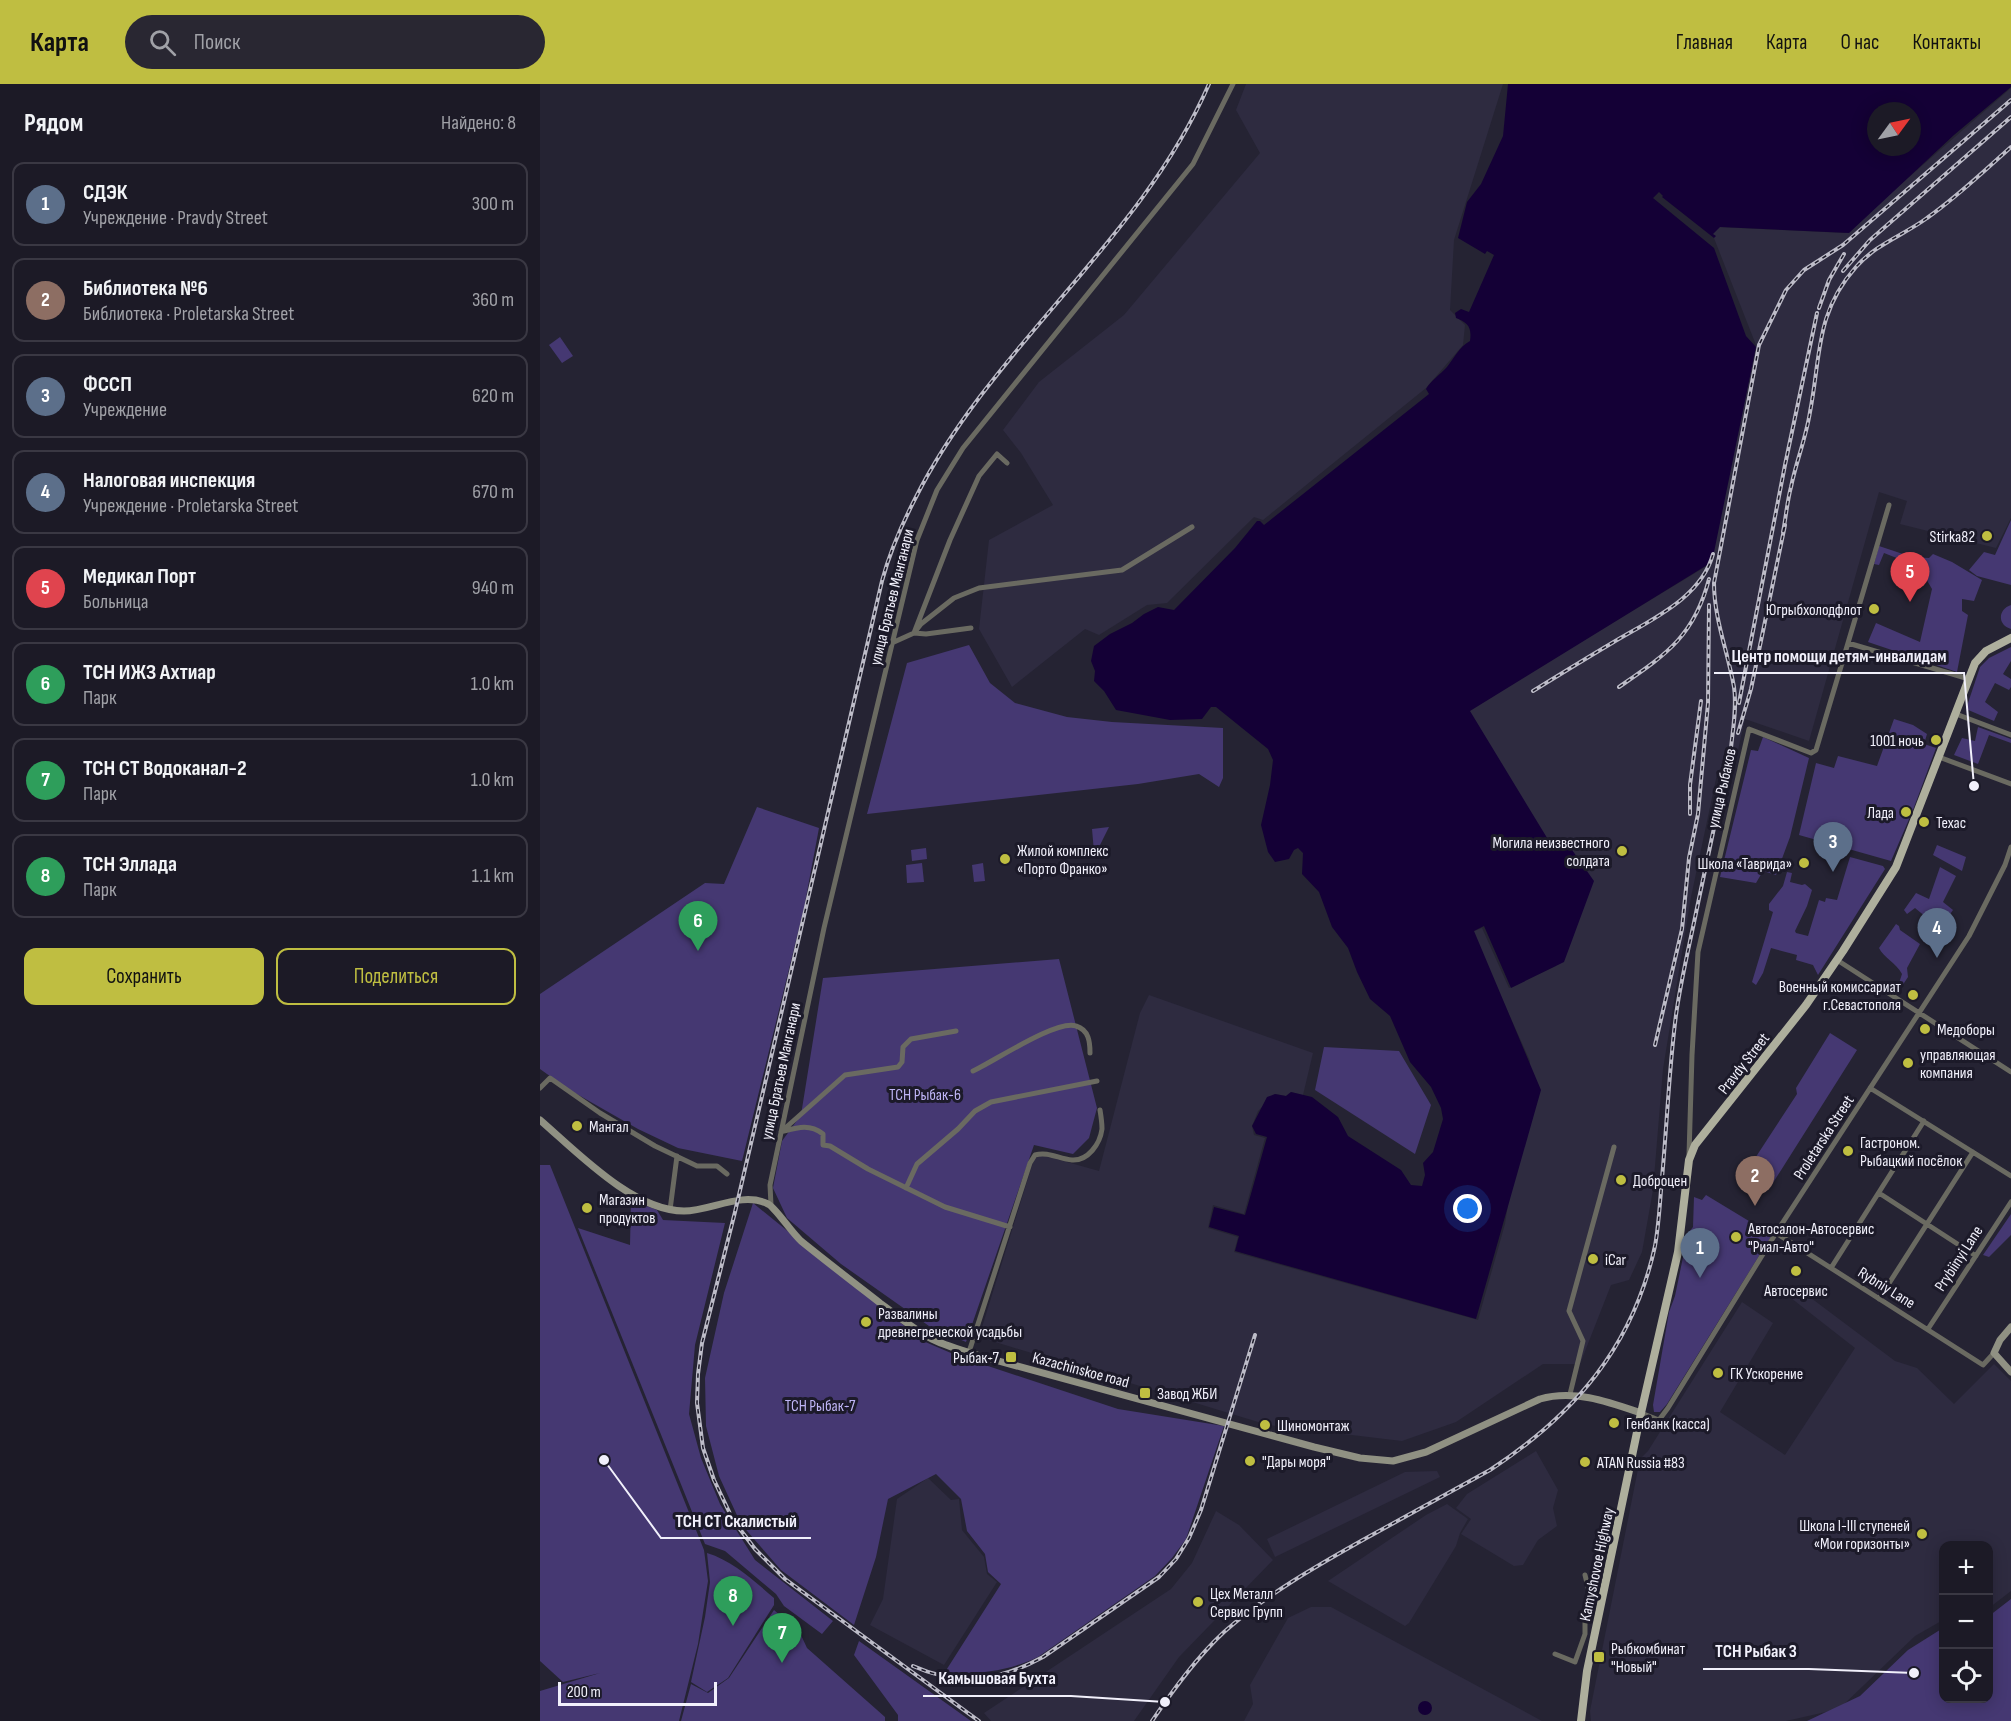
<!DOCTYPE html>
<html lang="ru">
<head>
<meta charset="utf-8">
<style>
  :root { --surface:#1c1a26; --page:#292732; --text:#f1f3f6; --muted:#a0a1a7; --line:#3a3843; --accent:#bfbe41 }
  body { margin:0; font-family:"Sofia Sans Condensed",sans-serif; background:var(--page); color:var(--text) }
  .controls { position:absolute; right:18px; bottom:18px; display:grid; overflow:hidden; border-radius:12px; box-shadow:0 3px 15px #0003 }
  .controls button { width:54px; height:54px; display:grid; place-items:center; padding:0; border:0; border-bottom:2px solid var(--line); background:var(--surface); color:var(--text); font:30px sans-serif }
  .compass { position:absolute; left:1327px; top:18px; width:54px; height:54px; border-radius:50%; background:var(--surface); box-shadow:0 3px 15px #0003; rotate:57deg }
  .scale { position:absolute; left:18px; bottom:15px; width:159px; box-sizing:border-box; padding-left:6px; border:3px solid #f1f0fb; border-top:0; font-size:16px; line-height:21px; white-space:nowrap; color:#f1f0fb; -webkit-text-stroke:4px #1c1a29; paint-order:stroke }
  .you { position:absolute; left:928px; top:1125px; width:21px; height:21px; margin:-15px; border:4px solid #fff; border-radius:50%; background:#1a73e8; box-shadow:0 0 0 9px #1a73e833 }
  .badge { display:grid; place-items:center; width:39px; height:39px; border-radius:50%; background:var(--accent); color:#fff; font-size:20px; font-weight:700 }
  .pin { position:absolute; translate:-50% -50px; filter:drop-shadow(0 2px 3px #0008) }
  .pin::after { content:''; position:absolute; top:32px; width:21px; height:18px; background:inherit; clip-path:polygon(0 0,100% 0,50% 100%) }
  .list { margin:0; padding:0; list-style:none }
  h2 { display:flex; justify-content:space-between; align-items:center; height:78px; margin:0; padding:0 24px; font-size:26px }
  h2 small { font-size:20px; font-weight:400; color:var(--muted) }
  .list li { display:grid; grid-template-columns:39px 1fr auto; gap:18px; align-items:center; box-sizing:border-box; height:84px; margin:0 12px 12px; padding:0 12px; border:2px solid var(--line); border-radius:12px }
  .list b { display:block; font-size:22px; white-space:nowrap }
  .list p { margin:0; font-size:20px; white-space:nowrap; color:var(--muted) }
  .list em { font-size:20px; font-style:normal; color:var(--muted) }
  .actions { display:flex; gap:12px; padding:18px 24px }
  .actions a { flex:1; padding:14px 0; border:2px solid var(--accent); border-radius:12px; text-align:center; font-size:21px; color:var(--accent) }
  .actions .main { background:var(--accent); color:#111 }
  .icon { flex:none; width:33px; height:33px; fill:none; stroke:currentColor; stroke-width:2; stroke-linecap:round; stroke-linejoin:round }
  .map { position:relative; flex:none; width:1471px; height:1637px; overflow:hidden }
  header { display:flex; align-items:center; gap:36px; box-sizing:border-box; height:84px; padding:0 30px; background:var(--accent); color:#111 }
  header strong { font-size:28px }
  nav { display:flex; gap:33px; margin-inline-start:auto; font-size:21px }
  .search { width:420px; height:54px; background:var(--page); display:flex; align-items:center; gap:15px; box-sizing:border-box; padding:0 21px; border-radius:33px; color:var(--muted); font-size:22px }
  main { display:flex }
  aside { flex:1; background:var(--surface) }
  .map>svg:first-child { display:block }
  .built { fill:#2e2b40 }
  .green { fill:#453872 }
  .water { fill:#140036; fill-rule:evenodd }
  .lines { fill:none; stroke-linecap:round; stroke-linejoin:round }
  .street { stroke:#6a6a61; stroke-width:5 }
  .secondary { stroke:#909183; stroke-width:7 }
  .primary { stroke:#aeaf9d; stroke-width:8 }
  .rail-casing { stroke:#bdbcc8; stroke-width:4 }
  .rail { stroke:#1c1a29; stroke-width:1.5; stroke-dasharray:4.5; stroke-linecap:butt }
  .poi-dot { fill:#bfbe41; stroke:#1c1a29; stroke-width:2 }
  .labels { text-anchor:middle; stroke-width:6; stroke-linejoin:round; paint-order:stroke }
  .poi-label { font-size:16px; fill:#f1f0fb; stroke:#1c1a29; text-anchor:start }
  .street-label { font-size:16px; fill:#f1f0fb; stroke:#1c1a29 }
  .park-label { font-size:16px; fill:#bfb5f6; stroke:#1c1a29 }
  .leader { fill:none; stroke:#f1f0fb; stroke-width:2 }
  .callout-dot { fill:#f1f0fb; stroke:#1c1a29; stroke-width:2 }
  .callout-label { font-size:18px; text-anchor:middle; font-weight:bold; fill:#f1f0fb; stroke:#1c1a29; stroke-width:6; stroke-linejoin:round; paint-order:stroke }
</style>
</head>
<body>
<header>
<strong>Карта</strong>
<div class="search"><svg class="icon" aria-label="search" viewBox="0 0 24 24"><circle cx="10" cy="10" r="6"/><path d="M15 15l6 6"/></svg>Поиск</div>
<nav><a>Главная</a><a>Карта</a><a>О нас</a><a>Контакты</a></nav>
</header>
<main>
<aside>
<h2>Рядом<small>Найдено: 8</small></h2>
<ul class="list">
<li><span class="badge" style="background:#5c6f8a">1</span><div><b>СДЭК</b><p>Учреждение · Pravdy Street</p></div><em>300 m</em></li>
<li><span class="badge" style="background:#8d6e63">2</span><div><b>Библиотека №6</b><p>Библиотека · Proletarska Street</p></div><em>360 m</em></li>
<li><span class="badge" style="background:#5c6f8a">3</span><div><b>ФССП</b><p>Учреждение</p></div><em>620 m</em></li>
<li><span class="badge" style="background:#5c6f8a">4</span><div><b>Налоговая инспекция</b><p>Учреждение · Proletarska Street</p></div><em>670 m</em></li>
<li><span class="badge" style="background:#e0444e">5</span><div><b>Медикал Порт</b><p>Больница</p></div><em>940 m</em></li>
<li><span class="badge" style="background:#2e9e5b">6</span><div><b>ТСН ИЖЗ Ахтиар</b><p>Парк</p></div><em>1.0 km</em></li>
<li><span class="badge" style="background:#2e9e5b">7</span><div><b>ТСН СТ Водоканал-2</b><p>Парк</p></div><em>1.0 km</em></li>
<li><span class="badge" style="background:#2e9e5b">8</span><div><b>ТСН Эллада</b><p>Парк</p></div><em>1.1 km</em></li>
</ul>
<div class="actions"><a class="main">Сохранить</a><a>Поделиться</a></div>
</aside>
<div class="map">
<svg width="1471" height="1637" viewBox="0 0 1471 1637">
  <rect width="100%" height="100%" fill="#252333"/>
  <path class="built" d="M706 0H963L914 156 910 226 925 241 923 261 886 304 723 436 714 433 627 519 607 521 559 551 545 545 472 603 439 545 449 456 513 421 481 369 463 346 499 298 584 231 720 69 696 26Z
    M1471 4V434L1456 464 1360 440 1367 417 1339 408 1269 657 1205 635 1192 693 1177 690 1151 813 1123 985 1113 1106 1102 1168 1089 1196 1071 1201 1040 1280H1003L916 1338 862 1357 728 1341 439 1253 494 1075 502 1071 559 1087 600 929 609 911 773 969 763 1011 751 1008 746 1012 735 1010 718 1027 712 1042 714 1051 725 1054 704 1130 673 1121 668 1144 698 1153 694 1168 938 1236 965 1140 990 977 932 848 942 844 969 904 1016 882 1051 797 1022 754 1010 761 928 626 1170 480 1216 261 1172 149 1179 143 1305 149Z
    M1259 1205 1355 1277 1377 1284 1414 1320 1454 1280 1471 1297V1507L1449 1524 1448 1462H1404L1403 1536 1375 1552 1299 1625 1246 1637H1051L1050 1627 1100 1375 1108 1367 1202 1218 1233 1239 1180 1328 1245 1371 1315 1264 1251 1214Z
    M996 1367 1018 1406 1013 1424 1017 1442 998 1456 983 1481 974 1482 921 1450 931 1435 916 1424 927 1410Z
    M897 1387 900 1393 735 1473 727 1455 865 1388Z
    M388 1394 411 1416 419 1415 422 1446 444 1473 447 1490 457 1498 404 1581 330 1541 343 1515 357 1415Z
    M907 1420 928 1435 920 1449 916 1462 869 1539 865 1542 788 1497 886 1431Z
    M676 1427 699 1441 733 1476 639 1573 594 1637H451L444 1629 631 1505 652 1479Z
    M771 1523H791L1002 1637H704L713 1620 710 1601 748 1534Z"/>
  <path class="green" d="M20 253 33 272 22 279 9 261Z
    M1471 436V501L1437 492 1429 486 1444 468 1455 471Z
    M1339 462 1372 473 1389 474 1393 470 1412 478 1442 496 1434 517 1422 515V527L1428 531 1417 588 1328 558 1336 539 1380 558 1392 505 1385 493 1387 486 1344 469 1339 481 1334 480Z
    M1471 521V545C1457 541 1458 525 1471 521Z
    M429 561 450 599 475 619 527 633 572 638 683 644V694L679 703 659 690 598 700 327 730 367 579Z
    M1471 563V577L1463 590 1471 595V603L1469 606 1455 599 1445 618 1458 628 1454 637 1426 625 1440 583 1449 574Z
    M1354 635 1373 641 1387 650 1384 660 1396 664 1373 726 1351 777 1259 751 1276 679 1294 684 1298 672 1337 682Z
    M1438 643 1471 655V659L1449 651 1438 680 1414 671 1422 654 1435 657Z
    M1223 653 1269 674 1250 753 1236 791 1223 787 1216 799 1180 793 1211 666 1218 667Z
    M217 723 279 744 264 824 202 1077 138 1064 98 1045 28 1005 0 985V910L165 799 184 800Z
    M569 743 556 769 554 768 552 745Z
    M1397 761 1426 773 1422 787 1393 771Z
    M386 764 387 775 372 777 371 766Z
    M1310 773 1343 782 1345 785 1278 891 1273 881 1256 876 1257 871 1231 864 1223 889 1216 901 1212 898 1233 828 1229 826V820L1243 802 1247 788 1252 789 1250 798 1262 801 1265 800 1272 806 1267 822 1255 847 1256 849 1268 852 1279 816 1285 818 1286 814 1297 816Z
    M382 779 384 798 367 799 366 781Z
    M443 779 445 797 434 798 432 781Z
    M1400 783 1416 792 1403 818 1413 826 1397 849 1390 845 1392 838 1375 824 1367 830 1364 826 1376 809 1389 815Z
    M1356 840 1359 842 1360 846 1380 860 1367 884 1368 893 1362 902 1359 899 1362 890C1356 879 1343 873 1339 864Z
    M519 875 557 1024 549 1054 533 1070 494 1061 426 1258 389 1242 301 1180 247 1134 233 1104 242 1057 261 1031 283 894Z
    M1290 949 1317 966 1231 1102 1208 1085 1257 1010 1256 1004Z
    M784 963 859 967 891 1021 875 1070 775 1006Z
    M0 1081H10L164 1466 168 1497 158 1560 139 1637H0V1607L60 1589 23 1598 0 1577Z
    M1166 1111 1232 1151 1127 1320 1120 1328H1114L1113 1321 1129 1228 1135 1212 1148 1149 1153 1143 1154 1113 1162 1116Z
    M91 1116 117 1126 123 1136 185 1139 155 1261 149 1330 161 1374 180 1420 215 1476 293 1537 282 1550 244 1522 236 1510 185 1467 165 1460 38 1144 90 1161Z
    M213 1119 383 1257 418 1272 578 1325 684 1342 646 1455 632 1474 615 1492 498 1573C469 1587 437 1591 405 1588L461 1500 448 1488 445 1470 427 1447 421 1415 396 1390 348 1415 336 1473 314 1541 241 1486 201 1440 179 1392 166 1342 165 1294 184 1209Z
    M1471 1130V1151L1449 1173 1443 1171Z
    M167 1469C193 1477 213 1496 234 1514V1521L188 1594 167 1608 151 1598 165 1533 170 1498Z
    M1471 1515V1637H1267L1320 1612 1368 1566 1403 1544 1404 1614H1448L1449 1532Z
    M234 1526 260 1549 267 1564 345 1633V1637H141L151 1600 168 1609 189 1594Z
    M319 1557 431 1637H358V1631L314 1571Z"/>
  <path class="water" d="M968 0H1471V3L1414 51 1309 149 1180 143 1173 150 1176 152 1174 154 1122 113 1123 112 1119 108 1113 114 1174 164 1206 252 1216 263 1172 478 930 627 1012 762 1025 756 1054 797 1024 878 971 904 944 842 934 847 1001 1006 936 1235 695 1167 699 1152 669 1143 674 1123 705 1131 727 1053 716 1050 712 1042 727 1013 735 1010 746 1012 751 1008 772 1013 798 1033 808 1052 861 1086 871 1101 882 1102 885 1091 883 1079 893 1068 903 1035 901 1024 891 1003 870 978 850 932 830 915 817 888 808 864 792 843 779 808 762 790 763 769 758 764 754 766 749 775 735 778 728 768 721 741 730 701 733 676 728 665 676 623H671L662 635 630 636 576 626 564 607 554 597 555 587 551 577 554 562 570 550 592 539 604 530 618 523 634 526 695 464 717 437H720L724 441 889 310 886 305C891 296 900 291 907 283 914 274 919 263 930 257 932 243 928 239 916 234L915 229 921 225 929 228 954 171 947 167 945 170 918 154 927 118 941 100 963 52ZM1336 27H1372V63H1336Z
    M878 1624a7 7 0 1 1 14 0a7 7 0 1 1-14 0Z"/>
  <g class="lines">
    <path class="street" d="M374 549 381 540 414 514 439 504 582 486 652 443
      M374 549 386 550 431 544
      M354 558 374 549 410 456 439 392 457 370 467 379
      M1308 559 1349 421
      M1416 630 1471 651
      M1399 673 1471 700
      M1297 876 1471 988
      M433 987C453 978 517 935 536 942 549 946 550 958 550 969
      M0 1004 10 994 60 1029 115 1062 157 1082H177L187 1090
      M1330 1004 1471 1092
      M242 1047 305 991 358 983 362 978 363 963 371 955 416 947
      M241 1048C256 1044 269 1039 283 1050V1061L290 1062 328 1085 405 1123 470 1143
      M1149 1071 1152 971 1158 868 1209 645 1271 669 1276 666 1308 559 1429 595
      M366 1104 377 1080 418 1045 435 1027 451 1018 557 997
      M1339 1109 1436 1172
      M231 1121 230 1101 284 844 377 456 397 406 423 364 653 80 693 0
      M130 1126 137 1072
      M1236 1149 1443 1281 1454 1269
      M1291 1184 1384 1037
      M1339 1215 1433 1068
      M1388 1245 1471 1118
      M429 1268 490 1079 495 1071C508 1067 519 1075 532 1076 548 1077 560 1060 562 1045 562 1039 561 1032 560 1026
      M1030 1310 1043 1257 1029 1227 1074 1063
      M1101 1329 1119 1336 1128 1324 1236 1149 1429 852 1465 781 1471 763
      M1015 1570 1035 1578 1045 1550V1532L1050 1511 1045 1491"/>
    <path class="secondary" d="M0 1036C37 1068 93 1127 144 1127 171 1127 202 1107 228 1120 235 1123 251 1148 261 1157 287 1178 313 1198 340 1219 357 1231 374 1246 392 1255 408 1263 427 1268 444 1273L774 1363 820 1374 853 1377 886 1368 1000 1315C1034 1305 1069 1318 1101 1329
      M1471 1243 1460 1256 1454 1269 1471 1288"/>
    <path class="primary" d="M1041 1637 1047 1587 1101 1329 1138 1168 1149 1076 1155 1061 1266 921 1303 867 1356 783 1435 579 1446 567 1471 554"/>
    <g class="rail-casing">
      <path id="rail" d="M1303 187 1330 156 1471 33
        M1279 224 1289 196 1304 170
        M1243 448C1246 433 1247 418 1251 403 1256 378 1266 354 1270 328 1281 272 1275 229 1316 183 1336 160 1364 151 1387 134 1417 113 1444 87 1471 63
        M1079 603C1125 571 1154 553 1169 495
        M993 607C1019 591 1045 575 1072 559 1108 537 1161 515 1173 470
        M1199 619 1245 381 1277 229
        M1198 649 1211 605 1245 441
        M1150 730V701L1161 617
        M1115 961 1142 845 1149 774 1158 730 1168 619 1169 521
        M373 1582C420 1603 459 1597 503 1573L619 1493 636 1475 649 1454 661 1426 715 1251
        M439 1637 245 1495 215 1465 193 1436 174 1396 163 1364 157 1319 158 1290 162 1259 195 1128 342 497C350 467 362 440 376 413 453 261 601 157 669 0
        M612 1637C633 1606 656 1574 684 1548 726 1511 773 1484 821 1457 864 1433 907 1410 950 1386 1034 1331 1093 1263 1115 1162 1119 1140 1120 1117 1122 1094 1127 1040 1129 985 1136 931 1141 895 1150 859 1157 824 1168 770 1180 717 1191 664 1193 644 1197 623 1194 603 1188 568 1174 535 1174 499L1219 261 1246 206 1264 186 1303 161 1471 16"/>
    </g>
    <use href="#rail" class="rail"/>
  </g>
  <g class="poi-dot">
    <circle cx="1447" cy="452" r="6"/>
    <circle cx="1334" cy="525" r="6"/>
    <circle cx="1396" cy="656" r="6"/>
    <circle cx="1366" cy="728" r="6"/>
    <circle cx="1384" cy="738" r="6"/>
    <circle cx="1082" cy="767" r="6"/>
    <circle cx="465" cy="775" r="6"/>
    <circle cx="1264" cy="779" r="6"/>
    <circle cx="1373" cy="911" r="6"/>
    <circle cx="1385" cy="945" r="6"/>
    <circle cx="1368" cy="979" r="6"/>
    <circle cx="37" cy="1042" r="6"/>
    <circle cx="1308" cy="1067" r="6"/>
    <circle cx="1081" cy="1096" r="6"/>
    <circle cx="47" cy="1124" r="6"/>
    <circle cx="1196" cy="1153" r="6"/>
    <circle cx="1053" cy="1175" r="6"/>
    <circle cx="1256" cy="1187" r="6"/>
    <circle cx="326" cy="1238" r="6"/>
    <rect x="465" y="1267" width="12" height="12" rx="3"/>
    <circle cx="1178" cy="1289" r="6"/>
    <rect x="599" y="1303" width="12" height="12" rx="3"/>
    <circle cx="1074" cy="1339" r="6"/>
    <circle cx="725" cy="1341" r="6"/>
    <circle cx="710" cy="1377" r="6"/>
    <circle cx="1045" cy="1378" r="6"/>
    <circle cx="1382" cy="1450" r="6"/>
    <circle cx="658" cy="1518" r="6"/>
    <rect x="1053" y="1567" width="12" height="12" rx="3"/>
  </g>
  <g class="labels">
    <g class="poi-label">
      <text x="1435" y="458" text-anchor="end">Stirka82</text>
      <text x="1322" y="531" text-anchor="end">Югрыбхолодфлот</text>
      <text x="1384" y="662" text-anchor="end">1001 ночь</text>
      <text x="1354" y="734" text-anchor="end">Лада</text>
      <text x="1396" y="744">Техас</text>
      <text x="1070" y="764" text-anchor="end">Могила неизвестного<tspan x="1070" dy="18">солдата</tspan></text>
      <text x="477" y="772">Жилой комплекс<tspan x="477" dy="18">«Порто Франко»</tspan></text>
      <text x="1252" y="785" text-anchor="end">Школа «Таврида»</text>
      <text x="1361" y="908" text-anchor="end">Военный комиссариат<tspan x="1361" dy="18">г.Севастополя</tspan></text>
      <text x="1397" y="951">Медоборы</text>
      <text x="1380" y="976">управляющая<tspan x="1380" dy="18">компания</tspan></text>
      <text x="49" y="1048">Мангал</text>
      <text x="1320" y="1064">Гастроном.<tspan x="1320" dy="18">Рыбацкий посёлок</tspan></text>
      <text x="1093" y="1102">Доброцен</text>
      <text x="59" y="1121">Магазин<tspan x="59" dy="18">продуктов</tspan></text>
      <text x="1208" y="1150">Автосалон-Автосервис<tspan x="1208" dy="18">"Риал-Авто"</tspan></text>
      <text x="1065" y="1181">iCar</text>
      <text x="1256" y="1212" text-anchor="middle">Автосервис</text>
      <text x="338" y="1235">Развалины<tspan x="338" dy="18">древнегреческой усадьбы</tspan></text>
      <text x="459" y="1279" text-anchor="end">Рыбак-7</text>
      <text x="1190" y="1295">ГК Ускорение</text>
      <text x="617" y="1315">Завод ЖБИ</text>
      <text x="1086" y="1345">Генбанк (касса)</text>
      <text x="737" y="1347">Шиномонтаж</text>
      <text x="722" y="1383">"Дары моря"</text>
      <text x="1057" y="1384">ATAN Russia #83</text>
      <text x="1370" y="1447" text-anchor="end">Школа I-III ступеней<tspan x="1370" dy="18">«Мои горизонты»</tspan></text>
      <text x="670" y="1515">Цех Металл<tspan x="670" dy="18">Сервис Групп</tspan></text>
      <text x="1071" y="1570">Рыбкомбинат<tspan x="1071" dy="18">"Новый"</tspan></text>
    </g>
    <g class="street-label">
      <text transform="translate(351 513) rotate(-76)" y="6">улица Братьев Манганари</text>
      <text transform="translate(1181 704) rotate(-77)" y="6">улица Рыбаков</text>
      <text transform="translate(1203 979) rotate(-52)" y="6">Pravdy Street</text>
      <text transform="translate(240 987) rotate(-78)" y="6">улица Братьев Манганари</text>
      <text transform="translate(1283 1053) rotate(-57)" y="6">Proletarska Street</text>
      <text transform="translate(1418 1174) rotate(-57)" y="6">Prybiinyi Lane</text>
      <text transform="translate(1347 1203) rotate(32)" y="6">Rybniy Lane</text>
      <text transform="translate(541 1285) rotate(15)" y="6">Kazachinskoe road</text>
      <text transform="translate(1056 1480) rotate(-78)" y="6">Kamyshovoe Highway</text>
    </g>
    <g class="park-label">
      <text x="385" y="1016">ТСН Рыбак-6</text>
      <text x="280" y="1327">ТСН Рыбак-7</text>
    </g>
  </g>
  <path class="leader" d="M1434 702L1424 589H1174M64 1376L121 1454H271M1374 1589L1269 1585H1163M625 1618L531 1612H383"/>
  <g class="callout-dot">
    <circle cx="1434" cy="702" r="6"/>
    <circle cx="64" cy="1376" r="6"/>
    <circle cx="1374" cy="1589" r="6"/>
    <circle cx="625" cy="1618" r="6"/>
  </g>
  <g class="callout-label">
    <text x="1299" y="578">Центр помощи детям-инвалидам</text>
    <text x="196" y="1443">ТСН СТ Скалистый</text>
    <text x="1216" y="1573">ТСН Рыбак 3</text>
    <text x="457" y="1600">Камышовая Бухта</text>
  </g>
</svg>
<div class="controls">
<button>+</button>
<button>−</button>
<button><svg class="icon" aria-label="locate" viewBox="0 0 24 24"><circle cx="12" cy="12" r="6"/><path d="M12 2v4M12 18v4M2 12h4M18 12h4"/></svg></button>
</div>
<svg class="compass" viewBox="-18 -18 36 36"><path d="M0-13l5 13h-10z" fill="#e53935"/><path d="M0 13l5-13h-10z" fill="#a0a1a7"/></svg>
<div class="scale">200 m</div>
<div class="you"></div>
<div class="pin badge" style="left:1160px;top:1194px;background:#5c6f8a">1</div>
<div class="pin badge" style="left:1215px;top:1122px;background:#8d6e63">2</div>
<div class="pin badge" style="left:1293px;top:788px;background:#5c6f8a">3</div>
<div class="pin badge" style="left:1397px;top:874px;background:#5c6f8a">4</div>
<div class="pin badge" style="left:1370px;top:518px;background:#e0444e">5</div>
<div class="pin badge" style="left:158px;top:867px;background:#2e9e5b">6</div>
<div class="pin badge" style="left:242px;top:1579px;background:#2e9e5b">7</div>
<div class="pin badge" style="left:193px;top:1542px;background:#2e9e5b">8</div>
</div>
</main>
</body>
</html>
